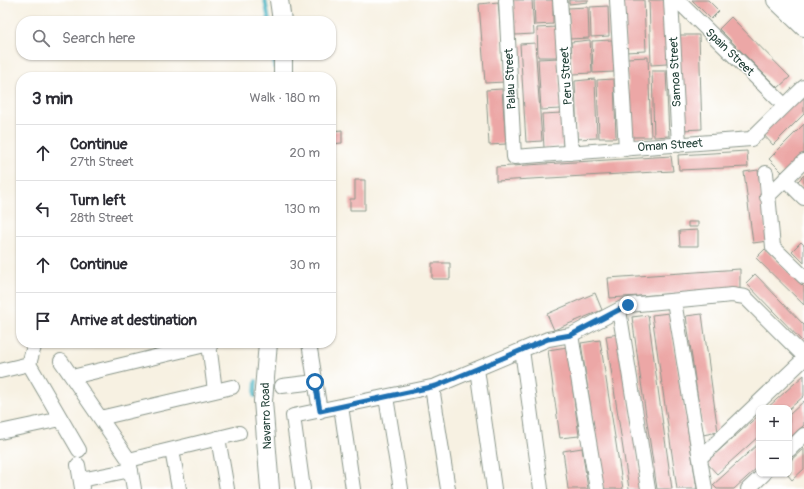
<!DOCTYPE html>
<html lang="en">
<head>
<meta charset="utf-8">
<style>
  :root { --surface:#fff; --page:#f7f7f7; --text:#2b2b33; --muted:#7c7c81; --line:#e1e1e2 }
  body { margin:0; font-family:Pangolin,sans-serif; background:var(--page); color:var(--text) }
  .controls { position:absolute; right:12px; bottom:12px; display:grid; overflow:hidden; border-radius:8px; box-shadow:0 1px 3px #0004 }
  .controls button { width:36px; height:36px; display:grid; place-items:center; padding:0; border:0; border-bottom:1px solid var(--line); background:var(--surface); color:var(--text); font:20px sans-serif }
  .stop { position:absolute; width:12px; height:12px; margin:-9px; border:3px solid #1f6fb2; border-radius:50%; background:#fff }
  .stop.end { background:#1f6fb2; border-color:#fff; box-shadow:0 1px 4px #0008 }
  .list { margin:0; padding:0; list-style:none }
  h2 { display:flex; justify-content:space-between; align-items:center; height:52px; margin:0; padding:0 16px; font-size:17px }
  h2 small { font-size:13px; font-weight:400; color:var(--muted) }
  .list li { display:grid; grid-template-columns:26px 1fr auto; gap:12px; align-items:center; box-sizing:border-box; height:56px; padding:0 16px; border-top:1px solid var(--line) }
  .list b { display:block; font-size:15px; white-space:nowrap }
  .list p { margin:0; font-size:13px; white-space:nowrap; color:var(--muted) }
  .list em { font-size:13px; font-style:normal; color:var(--muted) }
  .icon { flex:none; width:22px; height:22px; fill:none; stroke:currentColor; stroke-width:2; stroke-linecap:round; stroke-linejoin:round }
  .map { position:relative; flex:none; width:804px; height:489px; overflow:hidden }
  .search { position:absolute; background:var(--surface); box-shadow:0 1px 3px #0004; left:16px; top:16px; width:320px; height:44px; display:flex; align-items:center; gap:10px; box-sizing:border-box; padding:0 14px; border-radius:16px; color:var(--muted); font-size:15px }
  .panel { position:absolute; background:var(--surface); box-shadow:0 1px 3px #0004; left:16px; top:72px; width:320px; height:276px; border-radius:16px }
  .map>svg:first-child { display:block }
  .lines { fill:none; stroke-linecap:round; stroke-linejoin:round }
  .stream { stroke:#44b2c1; stroke-width:4 }
  .building { fill:#eca7a6 }
  .minor-casing { stroke:#8b978b; stroke-width:16 }
  .tertiary-casing { stroke:#8b978b; stroke-width:20 }
  .minor { stroke:#fff; stroke-width:14 }
  .tertiary { stroke:#fff; stroke-width:18 }
  .route { stroke:#1f6fb2; stroke-width:5 }
  .labels { text-anchor:middle; stroke-width:3; stroke-linejoin:round; paint-order:stroke }
  .street-label { font-size:12px; fill:#1f3d34; stroke:#fff }
</style>
</head>
<body>
<div class="map">
<svg width="804" height="489" viewBox="0 0 804 489">
  <rect width="100%" height="100%" fill="#fff"/>
  <filter id="ink" filterUnits="userSpaceOnUse"><feTurbulence type="fractalNoise" baseFrequency=".025" numOctaves="2"/><feDisplacementMap in="SourceGraphic" scale="8" xChannelSelector="R" yChannelSelector="G"/><feConvolveMatrix kernelMatrix="1 2 1 2 8 2 1 2 1" color-interpolation-filters="sRGB"/></filter>
  <filter id="wash" filterUnits="userSpaceOnUse"><feTurbulence type="fractalNoise" baseFrequency=".012" numOctaves="4" result="noise"/><feDisplacementMap in="SourceGraphic" scale="16" xChannelSelector="R" yChannelSelector="G"/><feGaussianBlur stdDeviation="0.9" result="paint"/><feColorMatrix in="noise" values="0 0 0 0 0 0 0 0 0 0 0 0 0 0 0 0 0 1.4 0 .05"/><feComposite in="paint" operator="in"/></filter>
  <g filter="url(#wash)">
    <rect width="100%" height="100%" fill="#f7f1e2"/>
    <g class="lines">
      <path class="stream" d="M265 0 269 21
        M274 55V67
        M255 396 256 381"/>
    </g>
    <g id="blocks">
      <path class="building" d="M513 0H532L534 34 515 35Z
        M534 0H553V24L535 25Z
        M569 0H588V2L569 4Z
        M623 0H644L646 51 625 52Z
        M649 0H665L667 64 651 65Z
        M692 0H708L719 11 711 19Z
        M498 2 505 82 485 83 479 4Z
        M608 6 609 36 591 37 590 7Z
        M588 7 589 38 570 39 568 8Z
        M731 17 790 77 778 88 719 29Z
        M556 27 558 57H538L537 28Z
        M679 35H699L702 129 682 130Z
        M590 40 592 73 573 74 571 42Z
        M612 40 614 72 593 73 592 41Z
        M535 43 542 141 526 142 520 44Z
        M648 57 651 137H630L627 58Z
        M559 58 561 109 541 110 538 59Z
        M652 71H666L669 136 654 137Z
        M595 79 597 138 577 139 575 81Z
        M614 79 616 138H599L597 80Z
        M502 89 506 144 489 145 486 90Z
        M804 92V114L773 145 762 133Z
        M562 113 563 146 544 148 542 114Z
        M804 124V154L784 174 769 159Z
        M342 130V143L331 144V131Z
        M747 151 748 167 679 170 678 155Z
        M671 156 673 171 496 181V167Z
        M758 170 768 241 753 243 744 172Z
        M804 175V189L797 182Z
        M355 180H365V210H350V199H355Z
        M688 222H698V227H688Z
        M698 230V246H680L679 231Z
        M801 242 804 245V263L792 251Z
        M765 249 804 287V305L756 258Z
        M432 263H450V279H432Z
        M740 269V289L610 298 608 278Z
        M755 274 804 325V343L746 283Z
        M595 293 602 310 554 330 547 314Z
        M669 313 690 444 697 489H677L652 315Z
        M702 314 718 432 703 435 686 316Z
        M648 315 659 396 672 489H657L641 382 632 317Z
        M619 334 642 489H629L606 336Z
        M600 340 623 489H603L581 343Z
        M567 347 579 436 560 438 548 350Z
        M804 375V396L789 409V408H767Z
        M804 401V425L789 439V415Z
        M759 415V436L717 474 706 462Z
        M759 443V466L734 489H717L713 485Z
        M582 448 588 489H568L563 451Z
        M804 448V469L792 480 787 474H789V462Z"/>
    </g>
  </g>
  <g filter="url(#ink)">
    <use href="#blocks" fill-opacity="0" stroke="#8b978b" stroke-width="1"/>
    <g class="lines">
      <g class="minor-casing">
        <path id="minor" d="M506 0 514 157 751 139 804 87
          M560 0 571 153
          M617 0 626 149
          M671 0 679 145
          M677 0 784 105
          M766 173 773 247 804 277
          M785 179 804 198
          M767 197 804 161
          M674 301 705 489
          M619 310 648 489
          M571 335 597 489
          M309 343 320 411
          M522 350 541 489
          M61 361 129 460 134 489
          M29 364 79 450
          M477 369 494 489
          M0 371 29 364 35 343
          M72 377 209 344 215 391
          M282 386 315 382
          M432 387 448 489
          M386 397 401 489
          M341 406 353 489
          M100 418 232 387
          M0 432 61 419
          M218 438 227 489
          M172 450 179 489
          M789 450 804 435
          M700 458 804 359
          M129 460 239 433
          M78 465 82 488
          M81 480 131 470
          M303 489 293 416 436 386 548 339 571 335 628 305 732 295 745 297 804 356
          M748 489 764 474"/>
      </g>
      <g class="tertiary-casing">
        <path id="tertiary" d="M279 0 282 21
          M776 0 804 27
          M794 0 804 10
          M283 77V55
          M268 343 263 401 270 489"/>
      </g>
      <use href="#minor" class="minor"/>
      <use href="#tertiary" class="tertiary"/>
    </g>
  </g>
  <g class="lines" filter="url(#ink)">
    <path class="route" d="M315 382 320 411 436 386 548 339 571 335 628 305"/>
  </g>
  <g class="labels">
    <g class="street-label">
      <text transform="translate(730 52) rotate(44)" y="4">Spain Street</text>
      <text transform="translate(675 72) rotate(-93)" y="4">Samoa Street</text>
      <text transform="translate(566 76) rotate(-94)" y="4">Peru Street</text>
      <text transform="translate(510 79) rotate(-93)" y="4">Palau Street</text>
      <text transform="translate(670 145) rotate(-4)" y="4">Oman Street</text>
      <text transform="translate(266 416) rotate(-92)" y="4">Navarro Road</text>
    </g>
  </g>
</svg>
<div class="controls">
<button>+</button>
<button>−</button>
</div>
<div class="stop" style="left:315px;top:382px"></div>
<div class="stop end" style="left:628px;top:305px"></div>
<div class="search"><svg class="icon" aria-label="search" viewBox="0 0 24 24"><circle cx="10" cy="10" r="6"/><path d="M15 15l6 6"/></svg>Search here</div>
<section class="panel">
<h2>3 min<small>Walk · 180 m</small></h2>
<ul class="list">
<li><svg class="icon" aria-label="ahead" viewBox="0 0 24 24"><path d="M12 20V5M6 11l6-6 6 6"/></svg><div><b>Continue</b><p>27th Street</p></div><em>20 m</em></li>
<li><svg class="icon" aria-label="left" viewBox="0 0 24 24"><path d="M17 20v-9H6M10 6l-5 5 5 5"/></svg><div><b>Turn left</b><p>28th Street</p></div><em>130 m</em></li>
<li><svg class="icon" aria-label="ahead" viewBox="0 0 24 24"><path d="M12 20V5M6 11l6-6 6 6"/></svg><div><b>Continue</b></div><em>30 m</em></li>
<li><svg class="icon" aria-label="arrive" viewBox="0 0 24 24"><path d="M6 21V4h12l-3 4 3 4H6"/></svg><div><b>Arrive at destination</b></div></li>
</ul>
</section>
</div>
</body>
</html>
